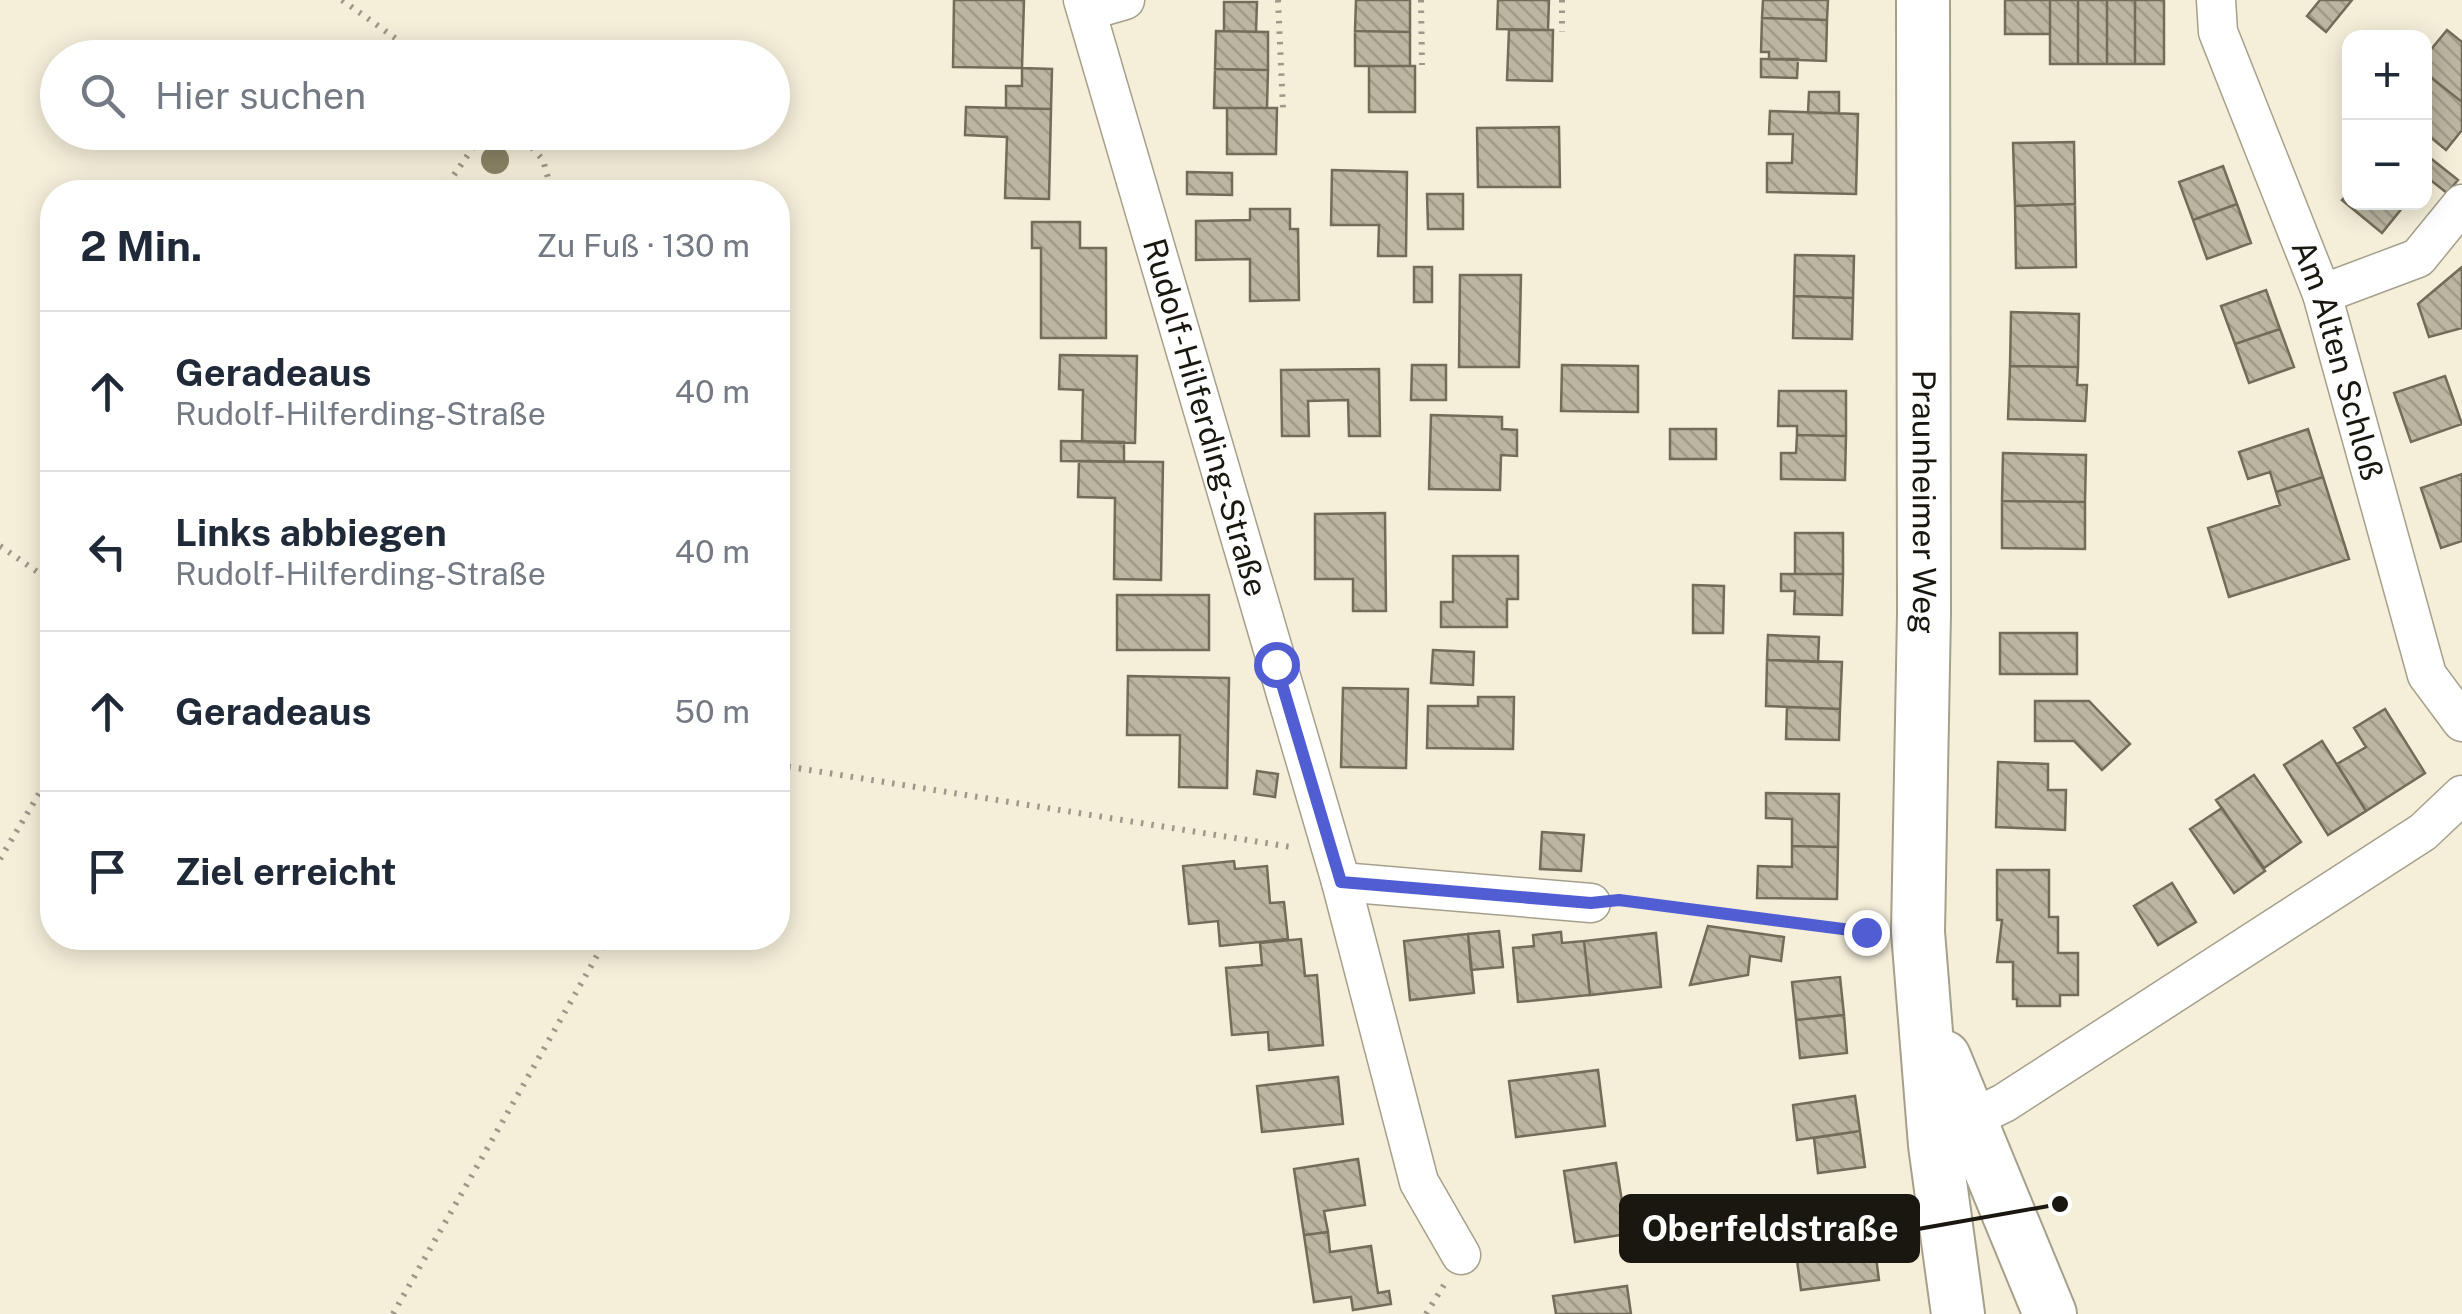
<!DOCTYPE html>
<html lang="de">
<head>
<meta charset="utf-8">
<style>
  :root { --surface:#fff; --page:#f6f6f7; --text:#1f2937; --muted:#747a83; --line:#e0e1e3 }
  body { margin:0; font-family:"Public Sans",sans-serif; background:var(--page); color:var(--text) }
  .controls { position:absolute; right:30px; top:30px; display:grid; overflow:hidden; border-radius:20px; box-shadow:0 5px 25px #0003 }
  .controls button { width:90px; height:90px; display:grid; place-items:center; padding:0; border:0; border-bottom:2px solid var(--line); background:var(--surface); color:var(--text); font:50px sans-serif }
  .stop { position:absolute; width:30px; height:30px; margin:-22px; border:8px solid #505dd3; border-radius:50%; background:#fff }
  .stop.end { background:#505dd3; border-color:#fff; box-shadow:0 2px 10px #0008 }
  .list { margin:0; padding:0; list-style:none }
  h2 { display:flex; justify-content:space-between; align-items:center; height:130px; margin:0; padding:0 40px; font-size:42px }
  h2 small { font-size:32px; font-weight:400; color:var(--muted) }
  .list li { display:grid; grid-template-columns:65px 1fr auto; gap:30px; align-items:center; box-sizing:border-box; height:160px; padding:0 40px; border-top:2px solid var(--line) }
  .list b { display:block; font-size:38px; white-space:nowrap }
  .list p { margin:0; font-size:32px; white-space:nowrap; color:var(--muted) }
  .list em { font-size:32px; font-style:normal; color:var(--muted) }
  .icon { flex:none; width:55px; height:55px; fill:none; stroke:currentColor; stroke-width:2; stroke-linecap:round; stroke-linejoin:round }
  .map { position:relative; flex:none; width:2462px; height:1314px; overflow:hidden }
  .search { position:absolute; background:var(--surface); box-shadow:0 5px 25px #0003; left:40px; top:40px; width:750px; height:110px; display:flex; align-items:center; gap:25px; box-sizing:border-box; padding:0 35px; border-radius:55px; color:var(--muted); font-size:38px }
  .panel { position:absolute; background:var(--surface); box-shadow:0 5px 25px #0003; left:40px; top:180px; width:750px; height:770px; border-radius:40px }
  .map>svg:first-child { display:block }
  .building { fill:url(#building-back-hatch); stroke:#726c59; stroke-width:2.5 }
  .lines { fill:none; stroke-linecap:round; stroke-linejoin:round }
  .street-casing { stroke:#a5a08b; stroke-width:41 }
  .secondary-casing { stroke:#a5a08b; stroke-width:56 }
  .path { stroke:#9d9889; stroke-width:6; stroke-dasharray:2.5 8; stroke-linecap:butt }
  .street { stroke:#fff; stroke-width:38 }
  .secondary { stroke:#fff; stroke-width:52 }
  .tree { fill:#8a8366 }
  .route { stroke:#505dd3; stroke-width:12 }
  .labels { text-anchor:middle; stroke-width:8; stroke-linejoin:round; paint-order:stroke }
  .street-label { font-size:32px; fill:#19170f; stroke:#fff }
  .leader { fill:none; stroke:#19170f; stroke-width:4 }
  .callout-dot { fill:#19170f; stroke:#fff; stroke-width:4 }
  .callout { fill:#19170f; stroke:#19170f; stroke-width:4 }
  .callout-label { font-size:35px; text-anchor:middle; font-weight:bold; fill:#fff }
</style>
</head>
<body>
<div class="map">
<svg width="2462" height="1314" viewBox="0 0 2462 1314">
  <defs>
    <pattern id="building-back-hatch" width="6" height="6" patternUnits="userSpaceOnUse" patternTransform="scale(2.5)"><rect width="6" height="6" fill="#bbb5a1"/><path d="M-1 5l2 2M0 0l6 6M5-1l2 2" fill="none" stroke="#a09b89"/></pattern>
  </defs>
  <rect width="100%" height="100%" fill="#f5efda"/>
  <path class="building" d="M954 0H1024L1022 68 953 67Z
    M1356 0H1410V32L1355 31Z
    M1498 0H1549L1548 30 1497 29Z
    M1763 0H1828L1827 20 1762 18Z
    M2005 0H2050V34H2005Z
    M2050 0H2078V64H2050Z
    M2078 0H2107V64H2078Z
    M2107 0H2135V64H2107Z
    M2135 0H2164V64H2135Z
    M2320 0H2352L2326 32 2307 16Z
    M1224 2H1257L1256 32 1224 31Z
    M1762 18 1827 20 1826 61 1769 59V52H1761Z
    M1509 30H1553L1552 81 1507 80Z
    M2447 30 2462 42V102L2424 72V58Z
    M1216 31 1268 32V70L1215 69Z
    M1355 31 1410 32V66H1355Z
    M1761 59H1798L1797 78 1761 77Z
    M1369 66H1415V112H1369Z
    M1022 68 1052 69 1051 109 1006 108V86H1022Z
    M1215 69 1268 70 1267 108H1214Z
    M2424 72 2462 102V130L2446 150 2424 132Z
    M1809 92H1839V113H1808Z
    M966 107 1051 109 1049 199 1005 198 1007 137 965 135Z
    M1227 108H1277L1276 154H1227Z
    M1770 111 1858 114 1856 194 1767 192V163H1792L1793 134H1769Z
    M1559 127 1560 187H1478L1477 128Z
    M2074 142 2075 204 2015 206 2013 143Z
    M2424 153 2458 180 2447 193 2424 175Z
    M2223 166 2237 204 2193 220 2179 182Z
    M1332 170 1407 172 1406 256H1378L1379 225H1331Z
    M1187 172 1232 173V195L1187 194Z
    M2350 191V202H2407L2382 233 2342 200Z
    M1427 194H1463V229H1428Z
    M2075 204 2076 267 2016 268 2015 206Z
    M2237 204 2251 243 2207 259 2193 220Z
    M1250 209H1290V229H1298L1299 300 1250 301V259L1196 260V221L1250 220Z
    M1032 222H1080V248H1106V338H1041V248H1032Z
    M1795 255 1854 256 1853 298 1794 296Z
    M1414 267H1432V302H1414Z
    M2462 267V328L2429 337 2418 304Z
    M1460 275H1521L1519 367H1459Z
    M2266 290 2280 329 2235 344 2221 306Z
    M1794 296 1853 298 1852 339 1793 338Z
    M2011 312 2079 314 2078 367 2010 366Z
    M2280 329 2294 367 2249 383 2235 344Z
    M1060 355 1137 356 1135 443 1082 442 1083 390 1059 389Z
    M1412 365H1446V400H1411Z
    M1562 365 1638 366V412L1561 411Z
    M2010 366 2078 367 2077 385H2087L2085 421 2008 419Z
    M1379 369 1380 436H1349L1348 400 1308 401 1309 436H1282L1281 370Z
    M2445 376 2462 424 2411 442 2394 393Z
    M1779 391H1846V436L1797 435V426H1778Z
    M1431 415 1502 417V429L1517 430V456L1501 455 1500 490 1429 489Z
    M1670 429H1716V459H1670Z
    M2308 429 2323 477 2276 492 2270 472 2248 479 2239 452Z
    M1797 435 1846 436 1845 480 1781 479V453H1796Z
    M1061 441 1124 442V462L1061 461Z
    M2003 453 2086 455 2085 502 2002 501Z
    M1079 461 1163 462 1161 580 1114 579 1115 498 1078 497Z
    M2462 474V541L2441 548 2421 488Z
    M2323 477 2349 559 2229 597 2208 528 2280 505 2276 492Z
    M2002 501 2085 502V549L2002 548Z
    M1385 513 1386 611H1353V579H1315V514Z
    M1795 533H1843V574H1795Z
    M1453 556H1518V599H1507V627H1441V602H1453Z
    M1781 574H1843L1842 615 1794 614 1795 591H1781Z
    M1693 585 1724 586 1723 633H1693Z
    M1117 595H1209V650H1117Z
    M2000 633H2077V674H2000Z
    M1768 635 1819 637 1818 662 1767 660Z
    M1433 650 1474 652 1473 685 1431 683Z
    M1767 660 1842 662 1840 709 1766 706Z
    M1128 676 1229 678 1227 788 1179 787 1180 735H1127Z
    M1343 688 1408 689 1406 768 1341 767Z
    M1478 697H1514L1513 749 1427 748 1428 706H1478Z
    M2035 701H2089L2130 744 2102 770 2074 741H2035Z
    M1787 707 1840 709 1839 740 1786 739Z
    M2385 709 2425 773 2366 811 2337 764 2366 747 2354 728Z
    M2322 741 2366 811 2328 835 2284 765Z
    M1998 762 2048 764V790H2066L2065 830 1996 827Z
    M1257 771 1278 774 1275 797 1254 794Z
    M2254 775 2301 842 2264 868 2216 800Z
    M1766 793 1839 794 1838 847 1792 846V819L1766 818Z
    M2222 808 2265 871 2234 893 2190 829Z
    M1542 832 1584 835 1581 871 1540 869Z
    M1792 846 1838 847 1837 899 1757 898 1758 866 1792 867Z
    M1234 861 1235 869 1267 866 1270 903 1284 902 1288 939 1220 946 1218 921 1189 924 1183 866Z
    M1997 870H2049V917H2058V953H2078V995H2060V1006H2017V999H2013V962H1997L2002 920H1997Z
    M2172 883 2196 922 2158 945 2134 906Z
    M1708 926 1784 937 1781 961 1750 956 1748 975 1690 985Z
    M1499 931 1503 967 1471 970 1468 934Z
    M1561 932 1562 943 1584 941 1590 995 1518 1002 1513 948 1534 946 1533 935Z
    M1656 933 1661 987 1590 995 1584 941Z
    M1468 934 1474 993 1410 1000 1404 941Z
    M1301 939 1305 976 1317 975 1323 1045 1269 1050 1268 1032 1232 1035 1226 968 1262 965 1260 943Z
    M1840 977 1844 1015 1796 1020 1792 982Z
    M1844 1015 1847 1053 1800 1058 1796 1020Z
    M1598 1070 1605 1126 1516 1137 1509 1081Z
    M1338 1077 1343 1124 1262 1132 1257 1086Z
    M1855 1096 1860 1131 1797 1140 1793 1105Z
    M1860 1131 1865 1167 1818 1173 1814 1138Z
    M1358 1159 1365 1205 1324 1211 1328 1232 1304 1235 1294 1169Z
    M1616 1163 1627 1234 1575 1242 1564 1171Z
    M1328 1232 1330 1252 1371 1246 1378 1293 1389 1291 1391 1304 1353 1310 1351 1297 1314 1302 1304 1235Z
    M1874 1242 1879 1280 1801 1290 1796 1253Z
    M1627 1286 1631 1314H1556L1553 1296Z"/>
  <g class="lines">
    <g class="street-casing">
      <g id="street">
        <path id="s1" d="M1083 0 1341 882 1419 1182 1461 1255"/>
        <path id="s2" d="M2216 0 2218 32 2322 294 2427 675 2462 722"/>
        <path d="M1087 11 1125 0"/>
        <path d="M2322 294 2418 258 2462 204"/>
        <path d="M1341 882 1591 903"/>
        <path d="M1969 1120 2004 1103 2423 832 2462 795"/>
      </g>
    </g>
    <g class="secondary-casing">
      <g id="secondary">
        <path id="s3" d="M1923 0 1924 614 1918 932 1935 1145 1958 1314"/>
        <path d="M1944 1057 2050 1314"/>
      </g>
    </g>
    <path class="path" d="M342 0 423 58
      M1278 0 1283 109
      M1421 0 1422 65
      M1562 0V32
      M518 132 543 160 552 192
      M442 192 484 132
      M0 546 52 582
      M778 765 1291 847
      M0 859 52 772
      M1627 901 1878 932
      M393 1314 607 938
      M1426 1314 1444 1285"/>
    <use href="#street" class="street"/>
    <use href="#secondary" class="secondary"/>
  </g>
  <circle class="tree" cx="495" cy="160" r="14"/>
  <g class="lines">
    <path class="route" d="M1276 664 1341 882 1591 903 1619 900 1866 932"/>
  </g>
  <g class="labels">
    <g class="street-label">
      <text dy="11" stroke="none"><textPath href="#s2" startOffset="382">Am Alten Schloß</textPath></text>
      <text dy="11" stroke="none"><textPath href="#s1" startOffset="435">Rudolf-Hilferding-Straße</textPath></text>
      <text dy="11" stroke="none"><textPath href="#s3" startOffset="502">Praunheimer Weg</textPath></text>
    </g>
  </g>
  <path class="leader" d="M2060 1204L1918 1229"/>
  <circle class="callout-dot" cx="2060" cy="1204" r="10"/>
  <rect class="callout" x="1621" y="1196" width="297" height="65" rx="10"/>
  <g class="callout-label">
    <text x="1770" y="1241">Oberfeldstraße</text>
  </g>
</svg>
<div class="controls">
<button>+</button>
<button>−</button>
</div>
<div class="stop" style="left:1276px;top:664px"></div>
<div class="stop end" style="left:1866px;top:932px"></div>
<div class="search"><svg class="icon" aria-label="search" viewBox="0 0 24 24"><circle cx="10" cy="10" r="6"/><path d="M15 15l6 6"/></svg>Hier suchen</div>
<section class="panel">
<h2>2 Min.<small>Zu Fuß · 130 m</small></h2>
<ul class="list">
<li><svg class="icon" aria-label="ahead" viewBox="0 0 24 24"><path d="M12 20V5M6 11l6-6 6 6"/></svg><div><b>Geradeaus</b><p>Rudolf-Hilferding-Straße</p></div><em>40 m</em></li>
<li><svg class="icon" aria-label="left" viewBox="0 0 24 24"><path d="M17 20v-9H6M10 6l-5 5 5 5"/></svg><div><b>Links abbiegen</b><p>Rudolf-Hilferding-Straße</p></div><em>40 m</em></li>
<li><svg class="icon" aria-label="ahead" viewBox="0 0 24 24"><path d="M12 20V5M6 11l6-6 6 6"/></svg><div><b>Geradeaus</b></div><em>50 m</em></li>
<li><svg class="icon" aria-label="arrive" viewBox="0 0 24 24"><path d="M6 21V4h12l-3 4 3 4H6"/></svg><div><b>Ziel erreicht</b></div></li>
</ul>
</section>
</div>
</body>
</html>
